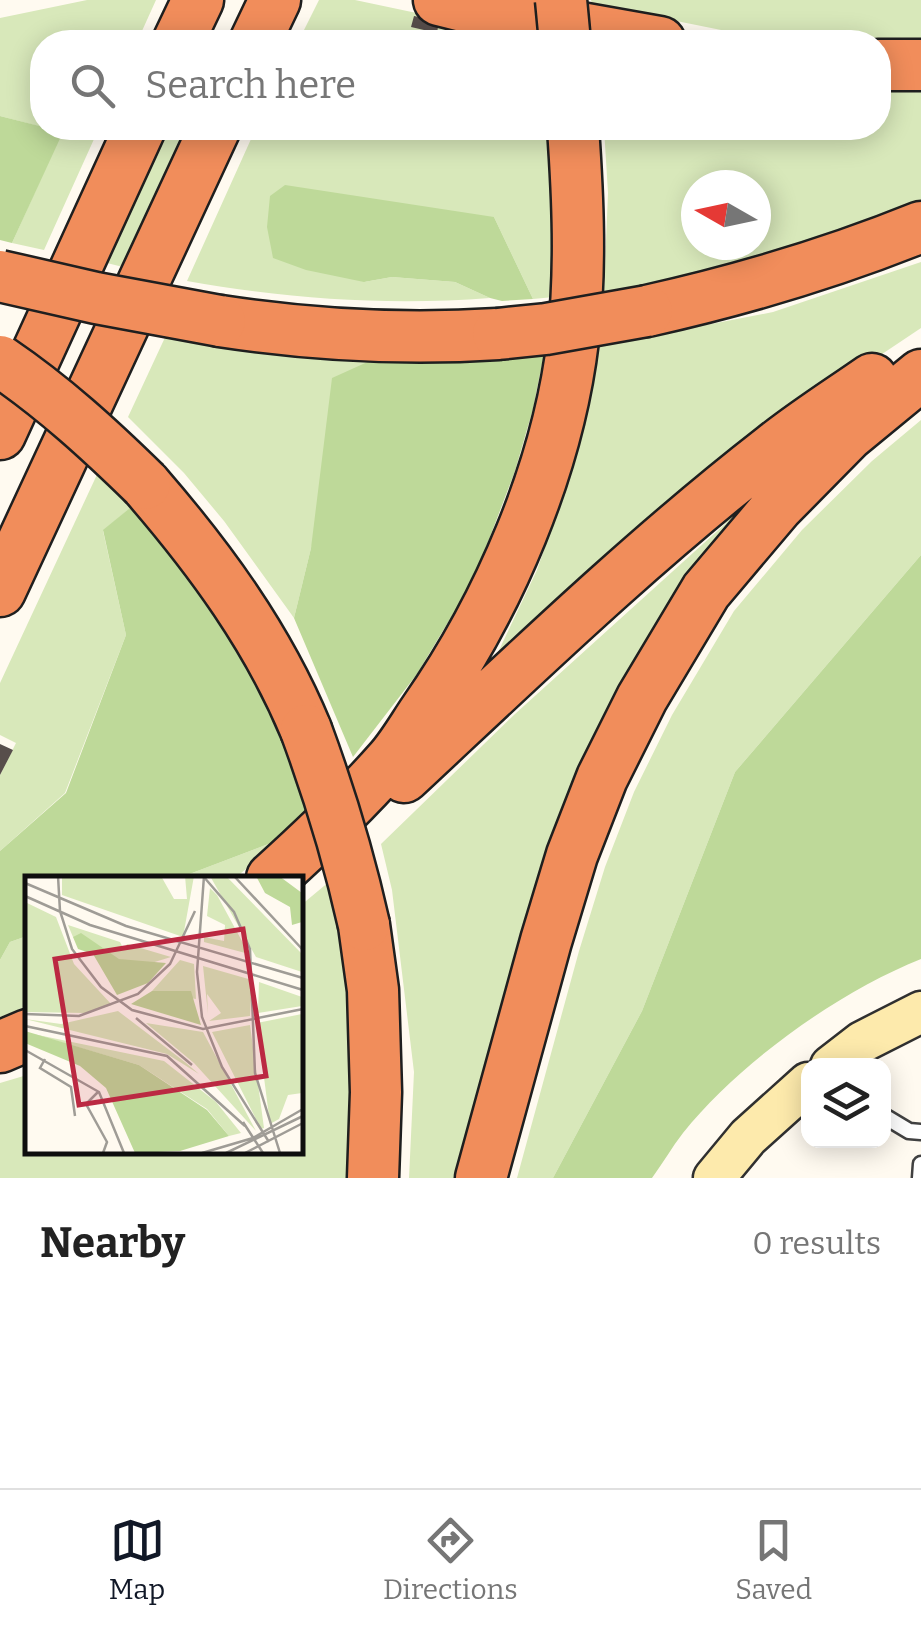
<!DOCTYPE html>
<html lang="en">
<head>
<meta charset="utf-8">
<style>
  :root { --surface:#fff; --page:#f2f2f2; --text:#222; --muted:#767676; --line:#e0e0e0; --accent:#111827 }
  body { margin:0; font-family:Bitter,serif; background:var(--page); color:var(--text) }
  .controls { position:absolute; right:30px; bottom:30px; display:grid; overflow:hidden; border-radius:20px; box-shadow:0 5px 25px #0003 }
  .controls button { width:90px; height:90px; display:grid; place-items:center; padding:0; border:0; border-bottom:2px solid var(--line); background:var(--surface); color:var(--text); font:50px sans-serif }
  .compass { position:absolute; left:681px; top:170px; width:90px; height:90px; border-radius:50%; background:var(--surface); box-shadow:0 5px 25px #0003; rotate:279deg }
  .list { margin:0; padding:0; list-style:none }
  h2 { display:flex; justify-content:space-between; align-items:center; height:130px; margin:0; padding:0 40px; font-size:42px }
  h2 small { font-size:32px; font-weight:400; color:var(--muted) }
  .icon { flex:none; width:55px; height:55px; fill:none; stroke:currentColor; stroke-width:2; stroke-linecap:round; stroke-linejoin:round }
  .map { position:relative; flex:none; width:921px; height:1178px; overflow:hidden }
  .search { position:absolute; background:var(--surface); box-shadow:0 5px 25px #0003; left:30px; right:30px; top:30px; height:110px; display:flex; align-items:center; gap:25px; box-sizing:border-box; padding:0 35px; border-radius:40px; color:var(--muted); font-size:38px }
  .sheet { height:310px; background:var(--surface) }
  nav { display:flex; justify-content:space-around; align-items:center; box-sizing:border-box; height:140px; border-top:2px solid var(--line); background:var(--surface); font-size:28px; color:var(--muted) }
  nav a { display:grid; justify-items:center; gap:5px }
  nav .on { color:var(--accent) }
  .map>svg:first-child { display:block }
  .green { fill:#d8e8ba; fill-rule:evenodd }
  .forest { fill:#bed999 }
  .building { fill:#574e4b }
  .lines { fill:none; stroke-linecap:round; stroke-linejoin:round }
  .lane-casing { stroke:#414141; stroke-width:19 }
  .secondary-casing { stroke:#303030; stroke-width:45 }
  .highway-casing { stroke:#1f1f1f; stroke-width:55 }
  .lane { stroke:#fff; stroke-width:14 }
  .secondary { stroke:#fdeaac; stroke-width:40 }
  .highway { stroke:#f18d5b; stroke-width:50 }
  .highway-bridge-casing { stroke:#1f1f1f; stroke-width:55; stroke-linecap:butt }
  .highway-bridge { stroke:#f18d5b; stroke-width:50 }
  .inset-road { fill:none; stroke:#9f9c96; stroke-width:2.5 }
  .view { fill:#bb2942; fill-opacity:0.15; stroke:#bb2942; stroke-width:5 }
  .inset-edge { fill:none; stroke:#0e0e0e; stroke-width:5 }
</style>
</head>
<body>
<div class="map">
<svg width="921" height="1178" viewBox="0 0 921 1178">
  <rect width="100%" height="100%" fill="#fffaf0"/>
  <path class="green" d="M87 0H156L137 42H42V127L0 116V18Z
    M319 0H355L540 39 541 42H298Z
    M591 0H921V50L878 42H814L736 33 592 4Z
    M879 86H921V206L815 244 651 285 604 292 608 193 604 128H878ZM696 185H756V245H696Z
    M46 128H99L44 250 12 243 62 132Z
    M169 128H189L127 268 107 263Z
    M256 128H551L561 218 554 297 533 299 494 217 364 282 392 277 455 282 490 298C389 306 287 299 187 281Z
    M921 262V328L773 427 483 684 537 570 575 460 595 344 644 337 773 312Z
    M168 331 383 355 311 548 294 618 224 521 184 473 128 417Z
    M848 413 694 589 466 1178H409L414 1072 392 890 381 844 515 714 725 524 758 484Z
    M921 420V555L735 772 642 1011 553 1178H517L579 951 605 867 634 792 672 715 734 611 802 530 872 461Z
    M101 466 136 503 103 531 126 635 65 793 0 851V775L16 743 0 735V683Z
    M284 838 235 878H179Z
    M336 876 349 942 354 1178H0V1083L27 1075 28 1150H300V906Z
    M27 936V1007L0 1017V960L10 942Z"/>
  <path class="forest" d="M0 116 63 132 12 243 0 240Z
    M285 185 494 217 533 299 502 301 490 298 455 282 392 277 364 282 306 270 273 258 267 227 270 196Z
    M545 349 533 409 515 471 474 579 417 674 353 757 294 618 311 548 332 378 383 355Z
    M136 503 236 636 316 804 284 838 179 878H28L27 936 10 942 0 960V851L66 793 126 635 103 530Z
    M921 555V959C838 992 739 1063 683 1133 672 1147 663 1163 652 1178H553L642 1011 735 772Z"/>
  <path class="building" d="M414 16 439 21 437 33 411 27Z
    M0 744 13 750 0 775Z"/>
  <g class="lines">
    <g class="lane-casing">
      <path id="lane" d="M884 1116 909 1131 921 1132
        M920 1178 921 1164"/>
    </g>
    <g class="secondary-casing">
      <path id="secondary" d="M831 1066 862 1042 921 1012
        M714 1178 748 1137 808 1083"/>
    </g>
    <g class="highway-casing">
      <path id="highway" d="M439 0 479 10 660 42
        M178 42 198 0
        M255 42 275 0
        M878 65H921
        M647 311C741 290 832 263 921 227
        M220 321C312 335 405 340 498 334
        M0 434 140 128
        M145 484C210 559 268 638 306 730
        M0 591 215 128
        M404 777C524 665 643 550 773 449 804 424 839 402 872 379
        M272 878C313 841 354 802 391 760 404 745 414 727 425 711 499 605 558 468 573 340 581 269 578 199 573 128
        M364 925 373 990 376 1092 373 1178
        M0 1047 28 1035
        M481 1178 546 941 572 855 602 778 642 698 706 591 777 507 848 435 921 375"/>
    </g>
    <use href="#lane" class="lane"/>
    <use href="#secondary" class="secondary"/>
    <use href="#highway" class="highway"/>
    <g class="highway-bridge-casing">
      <path id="highway-bridge" d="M561 0 565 42
        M0 276 96 298 220 321
        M498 334 546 329 647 311
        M0 361C53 397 99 439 145 484
        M306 730C330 795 349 858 364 925"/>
    </g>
    <use href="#highway-bridge" class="highway-bridge"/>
  </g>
  <g transform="translate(25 876)">
    <rect width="278" height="278" fill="#fffaf0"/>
    <path d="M37 0H136L149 23H162L160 0H169L158 61 37 19ZM185 0H201L277 78V96L231 81ZM185 12 192 19 224 78 179 66V61L199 65 200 49 182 40ZM0 26 31 41 49 88 87 129 60 137 0 136ZM43 49 95 66 99 74 102 68 146 81 120 89 93 83 48 61ZM155 84 169 88 171 123 127 115ZM178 90 227 104 225 140 184 145 196 137 182 118 183 138ZM234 106 277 121V130L233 137ZM93 135 160 186 174 198 142 178 0 143 36 148ZM277 138V217L263 219 254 243 245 248 232 147ZM121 147 178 156 231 255 169 187ZM225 149 239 252 236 253 187 156ZM8 158 139 185 191 226 216 257 204 260 182 233 114 189Z" fill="#d8e8ba"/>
    <path d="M231 0H254L277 17V46L267 49 265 31 240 17ZM56 57 94 83 141 87 123 107 92 119 68 78 53 73 48 61ZM127 115H166L176 149 106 128ZM0 155 114 189 182 234 204 260 155 275 110 277 81 212 55 190 0 167Z" fill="#bed999"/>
    <path class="inset-road" d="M33 0 35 35 47 73 76 111 107 134 178 153 278 133M178 0 209 36 225 73 230 197 255 277M179 0 172 96 177 141 197 191 244 266M209 0 278 74M0 7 101 50 278 102M0 20 65 49 278 114M0 138 54 140 113 118 145 88 170 35M111 142 167 189M0 150 142 180 220 250M0 174 74 216 99 277M20 183 15 192 46 211 50 240M73 216 61 228 82 266 78 277M218 246 238 277M177 277 228 262 278 233M201 277 278 240M220 277 278 247"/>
    <path class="view" d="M218 53 241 200 54 229 30 83Z"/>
    <rect width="278" height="278" class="inset-edge"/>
  </g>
</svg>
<div class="controls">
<button><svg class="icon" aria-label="layers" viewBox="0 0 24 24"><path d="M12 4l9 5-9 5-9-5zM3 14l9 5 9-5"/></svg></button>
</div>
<svg class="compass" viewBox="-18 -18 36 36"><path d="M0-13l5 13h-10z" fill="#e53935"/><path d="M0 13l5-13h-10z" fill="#767676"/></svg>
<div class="search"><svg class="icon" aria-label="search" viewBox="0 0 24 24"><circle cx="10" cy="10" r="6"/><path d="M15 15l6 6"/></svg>Search here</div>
</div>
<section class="sheet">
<h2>Nearby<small>0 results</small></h2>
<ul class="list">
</ul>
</section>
<nav>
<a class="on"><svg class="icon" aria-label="map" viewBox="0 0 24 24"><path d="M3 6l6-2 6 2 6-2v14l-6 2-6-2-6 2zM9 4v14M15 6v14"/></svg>Map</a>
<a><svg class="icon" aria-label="directions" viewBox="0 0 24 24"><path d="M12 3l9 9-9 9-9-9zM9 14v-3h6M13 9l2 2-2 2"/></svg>Directions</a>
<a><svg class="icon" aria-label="saved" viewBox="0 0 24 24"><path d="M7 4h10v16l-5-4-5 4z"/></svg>Saved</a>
</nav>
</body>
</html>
